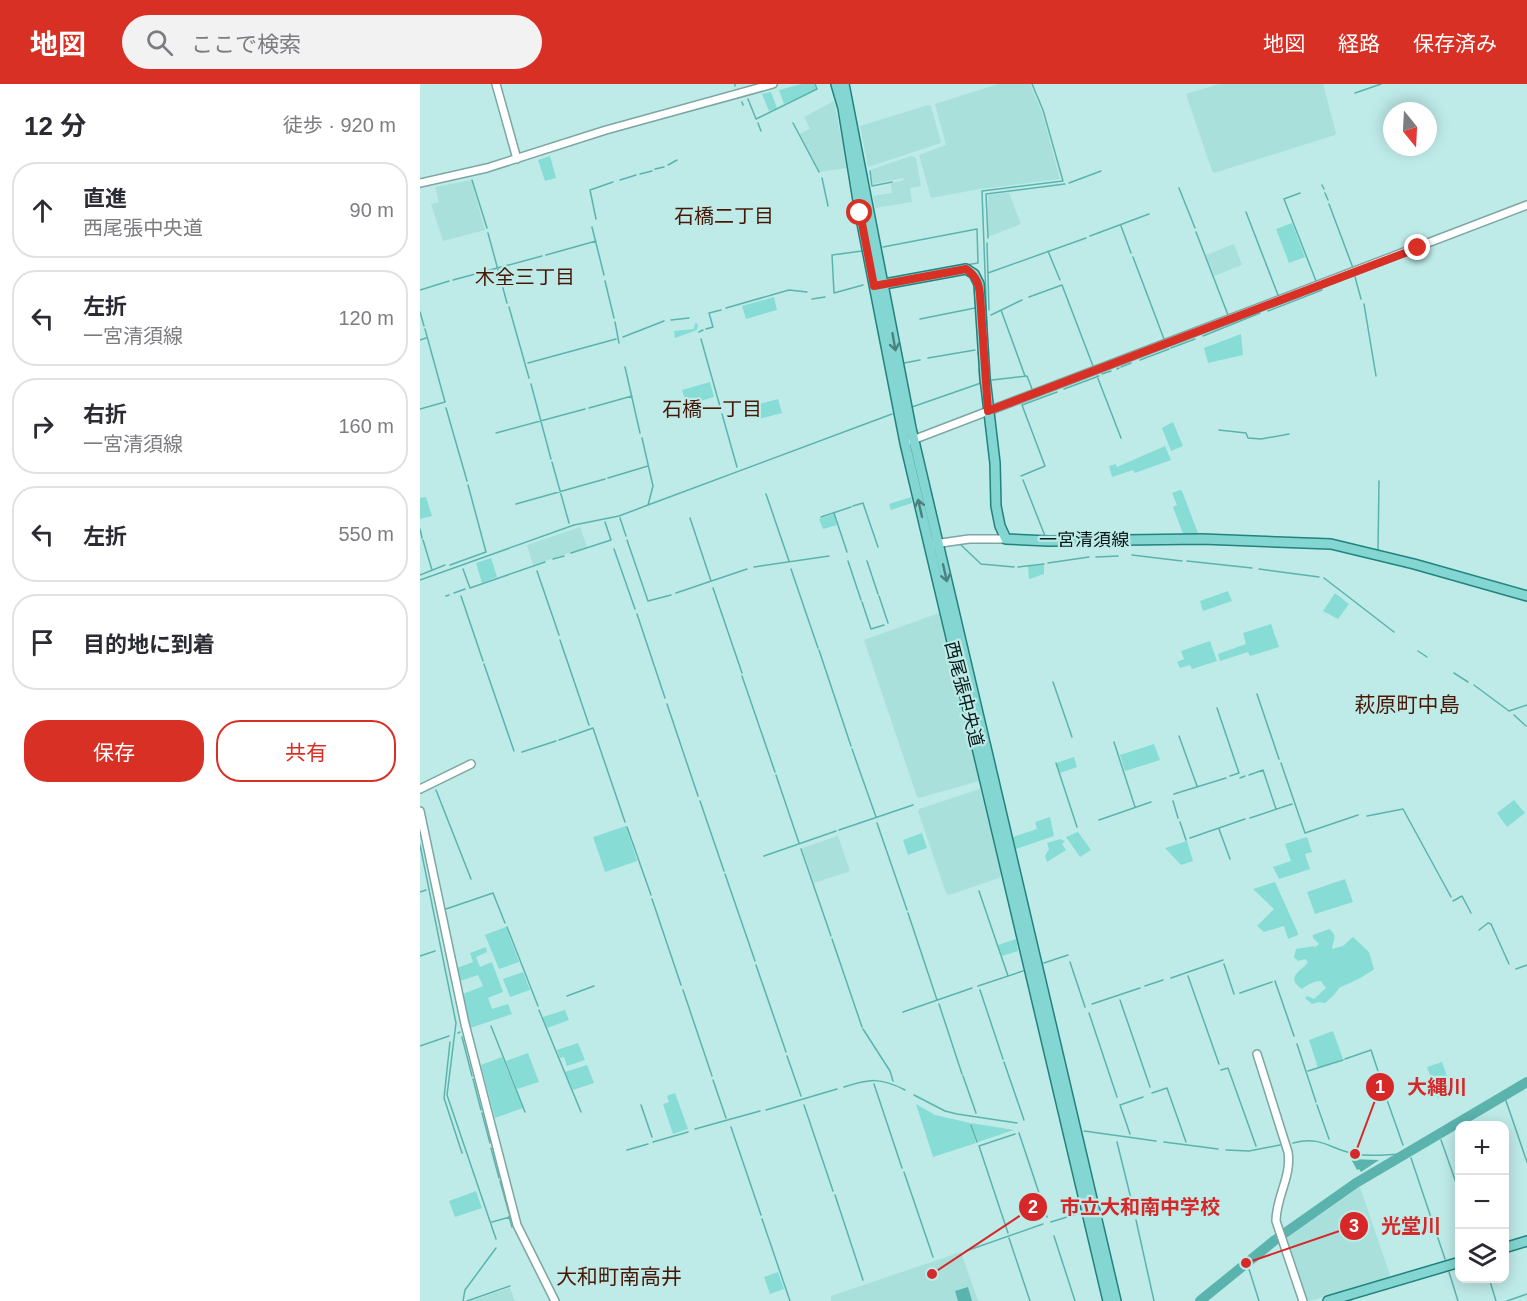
<!DOCTYPE html>
<html lang="ja">
<head>
<meta charset="utf-8">
<style>
  :root { --surface:#fff; --page:#f2f2f3; --text:#2b2b33; --muted:#7c7c81; --line:#e1e1e2; --accent:#d93025 }
  body { margin:0; font-family:Arial,"Noto Sans JP",sans-serif; background:var(--page); color:var(--text) }
  .controls { position:absolute; right:18px; bottom:18px; display:grid; overflow:hidden; border-radius:12px; box-shadow:0 3px 15px #0003 }
  .controls button { width:54px; height:54px; display:grid; place-items:center; padding:0; border:0; border-bottom:2px solid var(--line); background:var(--surface); color:var(--text); font:30px sans-serif }
  .compass { position:absolute; left:963px; top:18px; width:54px; height:54px; border-radius:50%; background:var(--surface); box-shadow:0 3px 15px #0003; rotate:162deg }
  .stop { position:absolute; width:18px; height:18px; margin:-14px; border:4px solid #d93025; border-radius:50%; background:#fff }
  .stop.end { background:#d93025; border-color:#fff; box-shadow:0 2px 6px #0008 }
  .list { margin:0; padding:0; list-style:none }
  h2 { display:flex; justify-content:space-between; align-items:center; height:78px; margin:0; padding:0 24px; font-size:26px }
  h2 small { font-size:20px; font-weight:400; color:var(--muted) }
  .list li { display:grid; grid-template-columns:39px 1fr auto; gap:18px; align-items:center; box-sizing:border-box; height:96px; margin:0 12px 12px; padding:0 12px; border:2px solid var(--line); border-radius:24px }
  .list b { display:block; font-size:22px; white-space:nowrap }
  .list p { margin:0; font-size:20px; white-space:nowrap; color:var(--muted) }
  .list em { font-size:20px; font-style:normal; color:var(--muted) }
  .actions { display:flex; gap:12px; padding:18px 24px }
  .actions a { flex:1; padding:14px 0; border:2px solid var(--accent); border-radius:24px; text-align:center; font-size:21px; color:var(--accent) }
  .actions .main { background:var(--accent); color:#fff }
  .icon { flex:none; width:33px; height:33px; fill:none; stroke:currentColor; stroke-width:2; stroke-linecap:round; stroke-linejoin:round }
  .map { position:relative; flex:none; width:1107px; height:1217px; overflow:hidden }
  header { display:flex; align-items:center; gap:36px; box-sizing:border-box; height:84px; padding:0 30px; background:var(--accent); color:#fff }
  header strong { font-size:28px }
  nav { display:flex; gap:33px; margin-inline-start:auto; font-size:21px }
  .search { width:420px; height:54px; background:var(--page); display:flex; align-items:center; gap:15px; box-sizing:border-box; padding:0 21px; border-radius:33px; color:var(--muted); font-size:22px }
  main { display:flex }
  aside { flex:1; background:var(--surface) }
  .map>svg:first-child { display:block }
  .built { fill:#a9e0dc }
  .green { fill:#87dcd6 }
  .water { fill:#5bb3ae }
  .lines { fill:none; stroke-linecap:round; stroke-linejoin:round }
  .stream { stroke:#5bb3ae; stroke-width:1.5 }
  .river { stroke:#5bb3ae; stroke-width:10 }
  .minor-casing { stroke:#7ba6a3; stroke-width:10 }
  .major-casing { stroke:#22827d; stroke-width:12 }
  .minor { stroke:#fff; stroke-width:7 }
  .major { stroke:#83d6d1; stroke-width:9 }
  .oneway { stroke:#4b817e }
  .route { stroke:#d93025; stroke-width:8 }
  .labels { text-anchor:middle; stroke-width:4.5; stroke-linejoin:round; paint-order:stroke }
  .street-label { font-size:18px; fill:#071918; stroke:#beebe8 }
  .neighbourhood-label { font-size:20px; fill:#481705; stroke:#beebe8 }
  .quarter-label { font-size:21px; fill:#481705; stroke:#beebe8 }
  .leader { fill:none; stroke:#d62828; stroke-width:2 }
  .callout-dot { fill:#d62828; stroke:#beebe8; stroke-width:2 }
  .mark-label { font-size:18px; text-anchor:middle; font-weight:bold; fill:#fff }
  .callout-label { font-size:20px; text-anchor:middle; font-weight:bold; fill:#d62828; stroke:#beebe8; stroke-width:4.5; stroke-linejoin:round; paint-order:stroke }
</style>
</head>
<body>
<header>
<strong>地図</strong>
<div class="search"><svg class="icon" aria-label="search" viewBox="0 0 24 24"><circle cx="10" cy="10" r="6"/><path d="M15 15l6 6"/></svg>ここで検索</div>
<nav><a>地図</a><a>経路</a><a>保存済み</a></nav>
</header>
<main>
<aside>
<h2>12 分<small>徒歩 · 920 m</small></h2>
<ul class="list">
<li><svg class="icon" aria-label="ahead" viewBox="0 0 24 24"><path d="M12 20V5M6 11l6-6 6 6"/></svg><div><b>直進</b><p>西尾張中央道</p></div><em>90 m</em></li>
<li><svg class="icon" aria-label="left" viewBox="0 0 24 24"><path d="M17 20v-9H6M10 6l-5 5 5 5"/></svg><div><b>左折</b><p>一宮清須線</p></div><em>120 m</em></li>
<li><svg class="icon" aria-label="right" viewBox="0 0 24 24"><path d="M7 20v-9h11M14 6l5 5-5 5"/></svg><div><b>右折</b><p>一宮清須線</p></div><em>160 m</em></li>
<li><svg class="icon" aria-label="left" viewBox="0 0 24 24"><path d="M17 20v-9H6M10 6l-5 5 5 5"/></svg><div><b>左折</b></div><em>550 m</em></li>
<li><svg class="icon" aria-label="arrive" viewBox="0 0 24 24"><path d="M6 21V4h12l-3 4 3 4H6"/></svg><div><b>目的地に到着</b></div></li>
</ul>
<div class="actions"><a class="main">保存</a><a>共有</a></div>
</aside>
<div class="map">
<svg width="1107" height="1217" viewBox="0 0 1107 1217">
  <rect width="100%" height="100%" fill="#beebe8"/>
  <path class="built" d="M578 0H610L622 28 640 95 560 105 511 114 499 71 526 61 515 20Z
    M799 0H903L916 49 915 51 794 89 792 87 766 10Z
    M414 17 427 84 399 88 379 50 390 45 384 33Z
    M508 21 511 22 521 59 448 83 440 42Z
    M491 72 496 74 501 102 490 104 492 118 455 124 453 112 472 109 471 99 484 96 483 94 453 100 450 86Z
    M51 96 65 146 23 157 11 120 19 118 15 103Z
    M589 109 601 140 568 153V111Z
    M814 160 822 181 794 192 786 171Z
    M160 443 167 463 113 481 107 461Z
    M519 529 559 697 499 714 497 713 444 556Z
    M560 705 581 790 579 794 529 811 526 809 498 727 499 725Z
    M418 752 430 787 394 799 382 764Z
    M940 1103 970 1191 969 1193 890 1217 887 1215 867 1154Z
    M541 1168 558 1217H411V1212Z
    M90 1204 95 1217H50Z"/>
  <path class="green" d="M382 0H394L396 5 364 20 359 6Z
    M351 8 357 24 349 27 342 10Z
    M130 72 136 94 125 97 118 76Z
    M872 139 885 173 869 179 856 145Z
    M354 213 357 226 326 235 322 222Z
    M275 239 278 240 277 246 255 254 254 247 274 245Z
    M821 250 823 271 788 279 784 264Z
    M290 298 294 313 267 321 262 306Z
    M358 315 362 329 339 335 336 321Z
    M753 338 763 362 751 367 742 344Z
    M745 362 751 376 715 389 713 386 692 393 689 382 696 380 697 383Z
    M760 406 762 407 778 449 777 451 763 450 753 423 757 421 752 409Z
    M6 413 12 432 0 435V414Z
    M491 413 492 419 471 426 469 420Z
    M414 430 417 441 403 445 399 435Z
    M71 474 77 493 62 499 56 479Z
    M624 481V490L609 495 608 482Z
    M808 507 812 517 783 527 780 517Z
    M915 509 929 520 918 535 903 527Z
    M851 540 859 563 830 572 828 568 800 577 798 570 826 560 823 549Z
    M790 557 797 577 772 585 770 581 760 584 757 578 764 575 761 567Z
    M734 660 740 676 705 687 700 671Z
    M654 673 657 683 640 689 636 679Z
    M1094 716 1105 729 1087 743 1077 729Z
    M630 733 634 752 596 765 593 753 617 745 615 738Z
    M206 742 217 777 185 788 173 753Z
    M658 748 671 766 660 773 646 753Z
    M502 749 507 764 488 771 483 756Z
    M887 753 892 768 885 770 890 785 859 795 853 783 871 777 865 760Z
    M640 755 645 757 642 760 646 766 627 778 625 772 629 765 627 759Z
    M767 757 773 777 761 781 745 764Z
    M925 795 933 818 895 830 887 808Z
    M855 798 878 849V851L868 855 864 842 844 848 837 842 854 825 833 805Z
    M86 843 99 878 79 885 65 851Z
    M909 845C919 852 912 858 912 865L923 862 933 853 949 868 954 885C950 889 926 902 920 903L914 911 905 919 899 918 892 920 885 914 887 912 894 915 906 904 901 897C894 897 887 901 882 905 864 893 882 887 888 878L885 875 878 877 874 873 876 865 895 862 894 864 899 860 893 854V851Z
    M596 855 598 867 582 872 578 861Z
    M66 863 67 868 56 873 60 883 72 878 83 908 68 914 72 925 88 920 92 930 50 944 43 910 63 902 58 891 40 897 37 884 53 878 50 869Z
    M103 888 110 906 90 913 83 895Z
    M145 926 149 936 127 944 123 933Z
    M913 947 923 975 898 984 889 956Z
    M158 959 165 976 147 982 144 973 140 974 137 966Z
    M108 969 119 998 97 1005 86 977Z
    M82 973 103 1024 75 1034 61 981Z
    M1022 978 1033 1009 1018 1014 1007 983Z
    M167 981 174 999 153 1006 145 988Z
    M255 1009 268 1045 253 1050 243 1020 249 1018 247 1012Z
    M496 1020 515 1031 550 1039 556 1059 513 1073Z
    M551 1039 594 1046 558 1058Z
    M56 1107 62 1124 35 1133 29 1117Z
    M358 1188 364 1205 350 1210 344 1193Z"/>
  <path class="water" d="M931 1075 959 1076 941 1088 939 1085 937 1086Z
    M548 1203 552 1217H538L535 1207Z"/>
  <g class="lines">
    <path class="stream" d="M315 0V2
      M935 9 961 0
      M328 15 336 35
      M322 18 323 21
      M336 35 397 5 395 0
      M338 39 341 47
      M373 39 399 88
      M248 81 257 76
      M235 85 244 83
      M450 87 452 102 472 98
      M220 90 232 87
      M402 94 408 122
      M52 96 67 144
      M200 96 216 91
      M649 99 681 87
      M902 101 904 105
      M759 104 775 144
      M880 109 864 115 896 197
      M905 109 908 116
      M909 120 933 184
      M826 128 858 211
      M176 135 170 106 193 98
      M701 142 711 169
      M172 143 184 191
      M776 148 808 231
      M68 149 87 219
      M670 152 729 130
      M568 154 566 110 645 100
      M567 159 569 226
      M463 163 557 145 558 179 546 181
      M442 167 412 171 414 209 443 201
      M628 167 640 196
      M126 171 176 157
      M713 173 744 255
      M568 189 666 154
      M935 193 941 215
      M33 196 122 172
      M185 197 194 234
      M554 202 556 225
      M0 206 29 197
      M609 213 642 201 673 282
      M392 215 405 213
      M944 220 956 292
      M89 223 109 294
      M306 224 369 206 387 208
      M581 226 605 292
      M848 227 902 206
      M0 228 4 242
      M556 228 558 259
      M571 231 602 216
      M500 235 555 224
      M251 236 269 234
      M195 238 199 259
      M286 245 293 243 289 229 301 226
      M279 248 283 246
      M783 252 840 229
      M203 253 244 237
      M281 255 301 326
      M0 256 6 254
      M751 264 775 255
      M558 267V270
      M508 274 555 266
      M720 276 749 265
      M108 279 196 255
      M484 279 500 276
      M205 283 220 349
      M701 283 711 279
      M559 285 560 299
      M697 285 699 284
      M682 290 691 287
      M677 292 701 354
      M572 296 607 292 612 305
      M569 297 562 107 643 97 623 26 612 0
      M111 300 131 375
      M644 305 679 292
      M492 323 561 299
      M26 324 47 397
      M169 324 212 312
      M0 325 25 318 5 245
      M302 330 317 383
      M799 346 826 349 828 354 841 355 869 350
      M76 349 165 325
      M222 354 233 402 228 421
      M132 378 149 439
      M601 392 625 382 602 321 637 308
      M188 394 228 382
      M603 396 625 452
      M346 410 369 477
      M96 420 185 395
      M433 422 443 419 458 463
      M414 429 427 468
      M401 433 431 423
      M200 434 206 452
      M270 434 291 497
      M0 445 2 454
      M3 456 12 486
      M207 456 228 517 251 511
      M541 461 561 480 594 483
      M194 465 215 525
      M958 466 959 397
      M151 469 191 456 185 438
      M712 471 762 477
      M676 473 698 472
      M133 475 144 472
      M428 477 441 516
      M447 477 458 510
      M767 477 832 484
      M628 479 669 473
      M30 481 66 468 48 401
      M334 483 409 472
      M598 483 624 480
      M43 485 50 504 125 478
      M371 485 398 564
      M839 485 899 493
      M117 487 139 551
      M0 491 25 481
      M904 494 974 548
      M0 496 154 441 199 432 228 421 472 330
      M293 504 322 589
      M34 509 45 505
      M256 509 327 485
      M26 512 29 511
      M41 512 63 577
      M459 512 468 539
      M442 518 451 545 464 541
      M217 530 245 614
      M140 556 169 641
      M399 566 431 662
      M998 567 1007 573
      M64 580 94 667
      M1034 589 1048 598
      M322 592 355 688
      M633 598 652 653
      M1054 601 1089 627 1107 621
      M837 610 859 675
      M247 620 278 712
      M797 624 819 689 810 692
      M1094 631 1106 642
      M759 652 777 702
      M139 656 173 644 205 738
      M694 658 715 723
      M432 665 456 733
      M102 668 136 657
      M636 679 657 743
      M861 679 885 749 938 731
      M356 691 379 759
      M829 691 843 686 856 725
      M820 694 825 692
      M16 706 51 795
      M754 710 806 694
      M280 717 304 787
      M753 717 758 734
      M947 732 983 725 1031 813
      M830 734 872 720
      M679 736 731 718
      M760 738 766 756
      M457 739 487 826
      M207 743 231 811
      M799 745 810 775
      M419 746 493 721
      M770 754 825 735
      M0 761 36 939 27 1011 76 1155
      M381 765 411 852
      M344 772 416 747
      M305 790 335 877
      M559 807 588 892
      M0 808 6 806
      M232 815 261 901
      M1033 817 1042 812 1051 829
      M26 825 73 809 85 839
      M488 829 517 916
      M87 843 118 922
      M1059 846 1068 839 1071 840 1089 880
      M412 855 442 943
      M0 872 15 867
      M650 878 665 923
      M624 879 648 871
      M804 880 814 910
      M336 881 366 968
      M1096 885 1107 881
      M768 892 799 980
      M751 894 803 876
      M855 897 874 952
      M558 902 603 887
      M725 902 743 896
      M263 906 292 992
      M560 906 583 975
      M820 909 852 898
      M147 912 174 902
      M700 916 730 1003
      M519 920 542 990
      M672 920 720 904
      M119 926 161 1028
      M483 928 552 904
      M669 929 697 1013
      M71 942 105 1028
      M443 945 470 987 473 997
      M38 949 40 948
      M42 953 52 992
      M30 958 24 1014 42 1069
      M877 960 896 1018
      M0 962 29 952
      M367 972 381 1012
      M925 975 951 966 961 996
      M584 978 604 1036
      M801 986 808 984 836 1062
      M888 987 923 976
      M543 992 556 1029
      M53 995 61 1026
      M293 996 306 1034
      M961 999 983 1061
      M454 1000 482 1084
      M424 1003C450 995 460 993 485 1006
      M732 1009 747 1004 766 1058
      M494 1011 525 1027 537 1030 597 1039
      M1084 1011 1107 1078
      M221 1021 232 1053
      M384 1021 413 1107
      M897 1021 909 1055
      M346 1026 417 1005
      M62 1029 70 1059
      M551 1041 557 1058
      M311 1043 341 1131
      M275 1045 340 1027
      M664 1047 736 1057
      M599 1049 627 1133
      M710 1050 700 1021 723 1013
      M1021 1056 1040 1110
      M233 1058 268 1048
      M697 1058 715 1131
      M744 1058 798 1065
      M873 1059C904 1051 911 1067 937 1070 951 1073 969 1070 984 1070
      M71 1064 79 1094
      M207 1066 228 1060
      M806 1066 829 1067 860 1061
      M991 1074 1025 1175
      M484 1088 513 1173
      M80 1097 89 1129
      M415 1111 443 1196
      M89 1132 92 1143
      M342 1135 370 1217
      M716 1136 734 1217
      M72 1138 90 1133
      M631 1138 660 1129
      M588 1149 559 1062 595 1050
      M634 1152 655 1217
      M589 1154 610 1217
      M546 1167 623 1140
      M829 1185 839 1217
      M1029 1188 1038 1217
      M1069 1194 1076 1217
      M931 1216V1217
      M43 1217 45 1206 76 1164
      M47 1217 90 1202
      M1087 1217 1107 1210"/>
    <path class="river" d="M780 1217 855 1156 936 1099 1107 998"/>
    <g class="minor-casing">
      <path id="minor" d="M76 0 97 75
        M0 99 67 84 186 46 353 0
        M490 357 1107 121
        M514 460 549 455H586
        M0 705 51 680
        M0 727 45 940 97 1141 135 1217
        M837 970 868 1068C872 1092 856 1113 856 1137L883 1217"/>
    </g>
    <g class="major-casing">
      <path id="major" d="M416 0 423 24 440 129 485 359 688 1217
        M424 0 491 344 696 1217
        M459 201 546 185 554 190 559 200 565 294 575 379 576 422 580 442 586 455 628 457 782 455 911 460 994 480 1107 512
        M1084 1164 1107 1157
        M908 1217 1040 1178"/>
    </g>
    <use href="#minor" class="minor"/>
    <use href="#major" class="major"/>
  </g>
  <defs><path id="oneway-shaft" d="M-6 0H5M1.5-3L5.5 0L1.5 3" fill="none" stroke-width="1.6" stroke-linecap="round" stroke-linejoin="round" transform="scale(1.5)"/></defs>
  <g class="oneway">
    <use href="#oneway-shaft" transform="translate(474 258) rotate(80)"/>
    <use href="#oneway-shaft" transform="translate(500 424) rotate(-103)"/>
    <use href="#oneway-shaft" transform="translate(525 489) rotate(77)"/>
  </g>
  <g class="lines">
    <path class="route" d="M440 129 454 202 546 185C556 192 559 199 560 211L568 327 998 164"/>
  </g>
  <g class="labels">
    <g class="street-label">
      <text x="664" y="462">一宮清須線</text>
      <text transform="translate(544 610) rotate(76)" y="6">西尾張中央道</text>
    </g>
    <g class="neighbourhood-label">
      <text x="304" y="139">石橋二丁目</text>
      <text x="105" y="200">木全三丁目</text>
      <text x="292" y="332">石橋一丁目</text>
    </g>
    <g class="quarter-label">
      <text x="987" y="628">萩原町中島</text>
      <text x="199" y="1200">大和町南高井</text>
    </g>
  </g>
  <path class="leader" d="M935 1070L960 1003M512 1190L613 1123M826 1179L934 1142"/>
  <g class="callout-dot">
    <circle cx="935" cy="1070" r="6"/>
    <circle cx="512" cy="1190" r="6"/>
    <circle cx="826" cy="1179" r="6"/>
    <circle cx="960" cy="1003" r="15"/>
    <circle cx="613" cy="1123" r="15"/>
    <circle cx="934" cy="1142" r="15"/>
  </g>
  <g class="mark-label">
    <text x="960" y="1009">1</text>
    <text x="613" y="1129">2</text>
    <text x="934" y="1148">3</text>
  </g>
  <g class="callout-label">
    <text x="1017" y="1010">大縄川</text>
    <text x="720" y="1130">市立大和南中学校</text>
    <text x="991" y="1149">光堂川</text>
  </g>
</svg>
<div class="controls">
<button>+</button>
<button>−</button>
<button><svg class="icon" aria-label="layers" viewBox="0 0 24 24"><path d="M12 4l9 5-9 5-9-5zM3 14l9 5 9-5"/></svg></button>
</div>
<svg class="compass" viewBox="-18 -18 36 36"><path d="M0-13l5 13h-10z" fill="#e53935"/><path d="M0 13l5-13h-10z" fill="#7c7c81"/></svg>
<div class="stop" style="left:440px;top:129px"></div>
<div class="stop end" style="left:998px;top:164px"></div>
</div>
</main>
</body>
</html>
